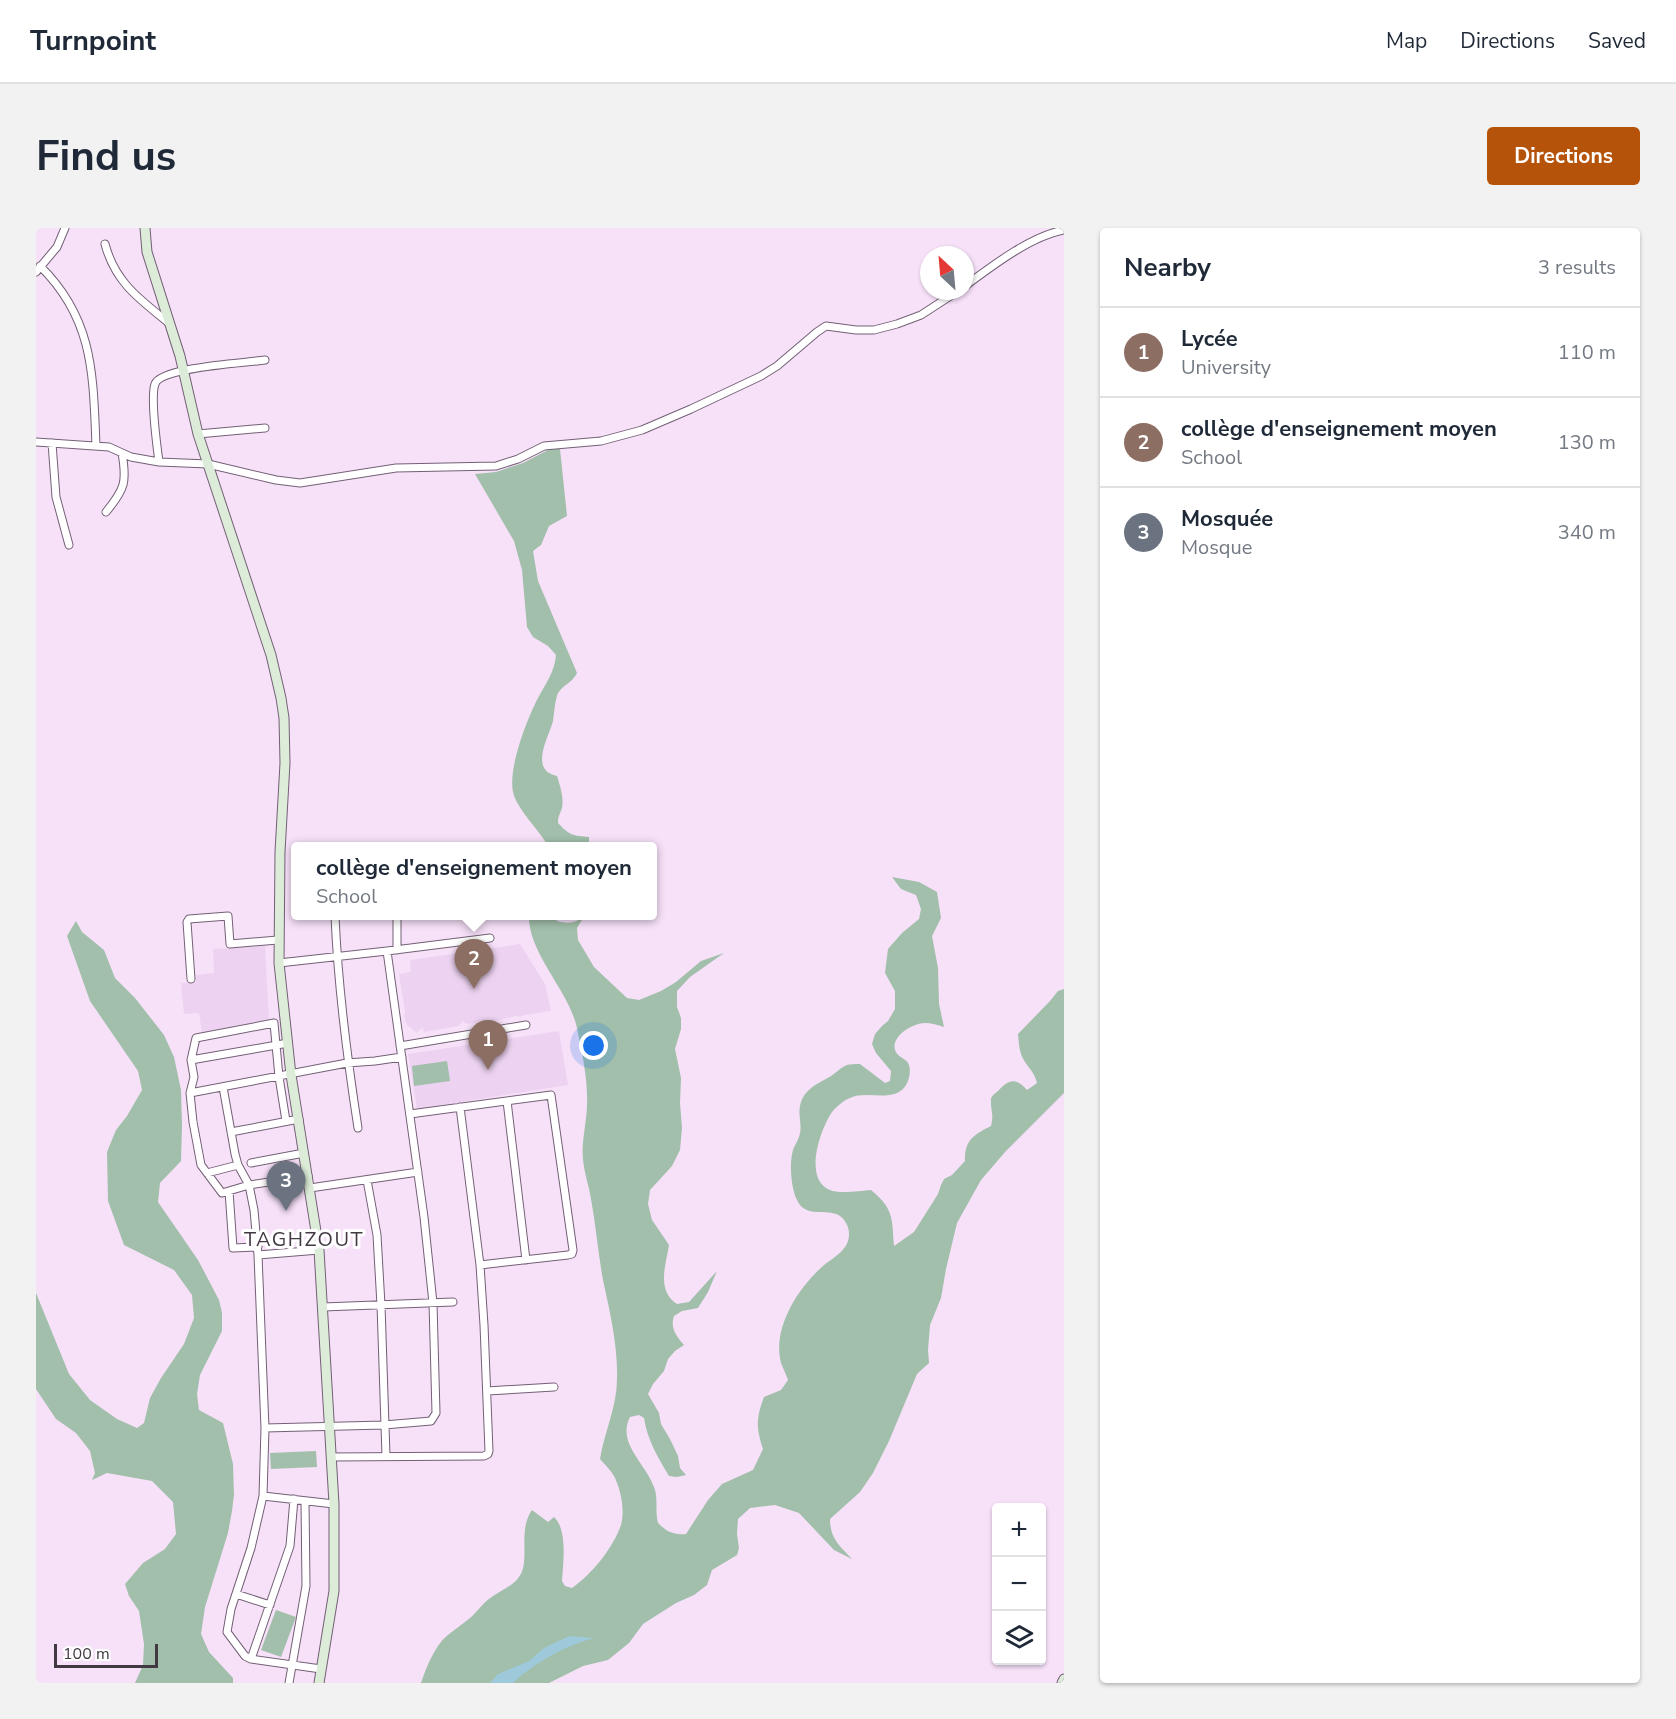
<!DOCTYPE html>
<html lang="en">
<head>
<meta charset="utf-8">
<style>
  :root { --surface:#fff; --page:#f2f2f3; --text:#1f2937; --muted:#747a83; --line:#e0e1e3; --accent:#b45309 }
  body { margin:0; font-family:"Nunito Sans",sans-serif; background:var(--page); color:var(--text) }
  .controls { position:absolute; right:18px; bottom:18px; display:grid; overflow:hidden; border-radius:6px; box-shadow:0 2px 4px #0004 }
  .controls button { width:54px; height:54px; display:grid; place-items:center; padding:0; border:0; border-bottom:2px solid var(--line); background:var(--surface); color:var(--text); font:30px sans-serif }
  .compass { position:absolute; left:884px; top:18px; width:54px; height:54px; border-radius:50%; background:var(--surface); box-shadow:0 2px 4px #0004; rotate:334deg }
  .scale { position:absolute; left:18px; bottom:15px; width:104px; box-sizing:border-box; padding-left:6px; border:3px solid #423943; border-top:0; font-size:16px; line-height:21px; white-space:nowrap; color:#423943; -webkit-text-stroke:4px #fff; paint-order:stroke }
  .you { position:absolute; left:558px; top:818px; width:21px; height:21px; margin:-15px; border:4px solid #fff; border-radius:50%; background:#1a73e8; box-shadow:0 0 0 9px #1a73e833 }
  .badge { display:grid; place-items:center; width:39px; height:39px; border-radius:50%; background:var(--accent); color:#fff; font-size:20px; font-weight:700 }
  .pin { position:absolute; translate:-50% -50px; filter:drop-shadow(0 2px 3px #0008) }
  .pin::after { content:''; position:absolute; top:32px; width:21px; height:18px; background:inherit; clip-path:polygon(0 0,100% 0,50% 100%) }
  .popup { position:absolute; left:255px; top:614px; width:366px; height:78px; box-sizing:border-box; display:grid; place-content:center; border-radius:6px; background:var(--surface); filter:drop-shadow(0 2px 4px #0005); font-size:20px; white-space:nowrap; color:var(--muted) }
  .popup b { font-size:22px; color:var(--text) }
  .popup::after { content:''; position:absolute; left:50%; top:100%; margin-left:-12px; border:12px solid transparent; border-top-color:var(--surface) }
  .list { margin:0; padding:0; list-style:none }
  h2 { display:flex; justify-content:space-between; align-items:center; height:78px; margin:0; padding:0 24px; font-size:26px }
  h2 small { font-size:20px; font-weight:400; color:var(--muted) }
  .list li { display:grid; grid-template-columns:39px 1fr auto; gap:18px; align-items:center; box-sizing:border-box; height:90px; padding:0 24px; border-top:2px solid var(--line) }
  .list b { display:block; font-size:22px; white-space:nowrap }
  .list p { margin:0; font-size:20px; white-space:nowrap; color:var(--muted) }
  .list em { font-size:20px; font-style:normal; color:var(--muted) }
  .icon { flex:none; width:33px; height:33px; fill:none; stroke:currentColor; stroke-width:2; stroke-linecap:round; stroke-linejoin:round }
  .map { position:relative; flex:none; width:1028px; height:1455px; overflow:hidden; border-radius:6px }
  header { display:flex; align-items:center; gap:36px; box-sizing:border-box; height:84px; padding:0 30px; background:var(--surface); border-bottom:2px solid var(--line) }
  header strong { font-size:28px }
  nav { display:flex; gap:33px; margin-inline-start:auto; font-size:21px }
  .intro { display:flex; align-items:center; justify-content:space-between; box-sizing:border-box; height:144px; padding:0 36px }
  h1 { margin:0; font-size:42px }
  .button { padding:15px 27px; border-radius:6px; background:var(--accent); color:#fff; font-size:21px; font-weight:700 }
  main { display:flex; gap:36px; padding:0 36px }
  aside { flex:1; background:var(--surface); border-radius:6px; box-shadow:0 2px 4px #0004 }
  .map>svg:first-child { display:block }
  .built { fill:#edd3f1 }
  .green { fill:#a1bfaa }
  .water { fill:#9ec9da }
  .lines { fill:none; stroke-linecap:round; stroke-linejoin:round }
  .minor-casing { stroke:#736075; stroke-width:9 }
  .secondary-casing { stroke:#736075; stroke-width:11 }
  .minor { stroke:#fff; stroke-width:7 }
  .secondary { stroke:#dcecd8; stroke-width:9 }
  .labels { text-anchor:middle; stroke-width:6; stroke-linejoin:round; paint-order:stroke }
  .quarter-label { font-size:20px; letter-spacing:1.5px; fill:#423943; stroke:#fff }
</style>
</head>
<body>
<header>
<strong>Turnpoint</strong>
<nav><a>Map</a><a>Directions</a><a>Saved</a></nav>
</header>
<div class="intro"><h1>Find us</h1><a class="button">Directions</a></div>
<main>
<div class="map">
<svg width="1028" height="1455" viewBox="0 0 1028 1455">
  <rect width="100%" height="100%" fill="#f7e1f9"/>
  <path class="built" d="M484 716 509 756 515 783 488 787 484 789 480 788 451 795 450 793 431 796 426 793 423 798 388 804 387 800 384 801 381 805 371 797 368 788 369 784 363 746 375 744 374 732Z
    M229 718 233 792 166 805 163 785 148 786 145 755 160 754V747L178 745 177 721Z
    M523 803 532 857 381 881 372 826Z"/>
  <path class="green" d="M514 221H524L531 288 513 298 505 317 497 323 502 353 541 445C537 454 527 457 522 465 519 472 518 486 517 493 512 511 493 542 521 548 524 558 528 569 526 580 524 586 522 588 522 595 533 607 537 608 553 609V618H512C504 603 480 580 477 564 472 540 491 491 502 470 510 455 519 443 520 427L512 418 497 409 491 399 486 342 478 313 439 246 460 244 487 235Z
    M856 649 883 654 901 664 905 690 896 708 902 740 903 776 908 799C902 797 895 795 889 795 877 795 855 808 859 822 861 829 869 830 872 835 876 842 873 855 867 861 853 874 830 862 814 870 808 872 800 879 796 884 784 902 767 951 794 962 802 966 825 963 835 962 858 981 856 990 858 1018L878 1004 902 966 905 957 908 951 916 947 929 933C928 912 939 906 955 898 958 885 955 885 955 874 954 868 959 866 963 862 973 851 981 850 991 862L1001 855C998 844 995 843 989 834 983 825 983 816 982 806L1014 773 1022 763 1028 761V865L970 923 945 952 921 995 910 1041 905 1070 894 1097 892 1122 893 1135 881 1146 853 1213 837 1245 824 1264 794 1291C794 1311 804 1318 816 1331L798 1322 763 1285 739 1277 714 1280 702 1291 701 1306 703 1320 701 1327 676 1342 671 1357 658 1367 640 1375 607 1396 593 1415 572 1432 547 1438 513 1455H385C390 1440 399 1417 412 1407 419 1401 427 1396 434 1390 441 1384 446 1376 453 1371 463 1363 476 1359 483 1349 495 1333 481 1303 496 1282L512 1294 518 1289C532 1302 527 1336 526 1353L529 1358 536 1360C556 1346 577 1320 585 1297 589 1282 585 1263 579 1250 576 1243 569 1237 564 1231 568 1205 581 1179 581 1151 582 1118 574 1084 567 1052 562 1025 560 998 555 971 553 958 548 944 547 931 545 915 551 893 551 876 552 851 546 825 541 800 533 763 492 725 493 688H519L521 693C531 696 538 695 547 690L541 700 542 712 558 739 591 770 603 772 625 763 640 754 665 733 688 725 654 749 641 763V779L645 790V801L639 821 645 850 644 875 646 900 644 922 636 938 614 962 612 976 616 992 633 1017C630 1036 620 1063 641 1076L653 1074 681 1043 672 1064 662 1080 646 1083 638 1088C634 1100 640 1108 648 1117L639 1123 632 1131 628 1143 617 1156 612 1166 623 1185 625 1196 634 1211 642 1228 644 1240 650 1247 641 1249 633 1248C622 1230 611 1211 608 1190L603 1187 594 1189C580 1216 612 1237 619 1262 622 1273 619 1284 622 1295 631 1304 637 1307 650 1306L672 1272 686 1256 717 1242 727 1221C720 1200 720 1190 728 1169L745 1162 752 1152C750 1146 747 1140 745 1135 736 1100 762 1060 787 1038 795 1031 809 1024 812 1013 814 1007 813 1000 810 995 800 974 771 995 761 972 755 960 753 935 757 922 759 917 763 911 764 905 766 897 762 887 764 878 768 860 782 856 795 848 800 845 805 839 811 837 814 836 820 836 824 836L849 855 854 853 855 843 840 825 836 816 839 806 846 798 852 793 859 781V763L849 745 852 721 866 705 883 691 885 681 880 667 865 661Z
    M40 693 46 704 68 722 79 750 99 770 128 807 138 829 145 862 146 898 145 933 124 955 122 974 162 1032 183 1072 186 1085V1103L164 1147 161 1166 163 1182 187 1195 197 1236 198 1267 196 1283 192 1305 169 1379 165 1406 173 1424 197 1450V1455H99L107 1437 108 1416 103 1383 93 1368 89 1356 107 1335 129 1321 140 1306 137 1274 116 1253 71 1245 56 1252 59 1245 54 1223 40 1205 20 1191 0 1161V1065L33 1146 54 1172 81 1191 101 1200 108 1195 114 1170 125 1150 148 1116 158 1090 156 1067 138 1042 88 1017 72 973 71 924 80 902 91 888 106 862 102 843 54 773 31 708Z
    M411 833 414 853 378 858 376 838Z
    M280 1223 281 1239 235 1241 234 1225Z
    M240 1382 260 1389 245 1429 225 1422Z"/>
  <path class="water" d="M533 1408 558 1410C529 1418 499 1434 477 1455H454L462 1446 493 1433 508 1420Z"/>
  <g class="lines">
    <g class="minor-casing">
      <path id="minor" d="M69 16C79 54 103 71 133 95
        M4 38C58 91 57 147 60 217
        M0 44 21 19 29 0
        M929 58C956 38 995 8 1028 2
        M162 206 229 200
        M0 214 73 219 95 229 123 234 172 236 240 252 264 255 360 240 460 238 482 231 508 218 565 213 606 202 655 181 725 148 741 138 781 104 790 98 820 102H838L861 96 885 87 922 63
        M16 215 20 269 33 317
        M123 234C121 218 114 170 119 156 125 139 210 135 229 132
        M70 284C89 261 91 254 86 225
        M299 688C302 759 311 829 322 900
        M361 688V722
        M351 723 454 710
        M155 751 151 694 153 691 192 688 194 716 242 712
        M364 818 490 797
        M155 832 252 815
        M187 859 199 926 202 937 213 957 218 982 222 1027 229 1200 227 1268 215 1320 195 1381 191 1404 209 1428 215 1431 285 1441
        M154 865 311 835 339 833 366 829
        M471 873 490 1032
        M374 886 515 867 537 1022 536 1026 532 1027 444 1037
        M250 893 243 849 238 795 160 810 155 832 158 849 154 865 157 894 165 937 186 965 213 957 272 948
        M195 904 263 891
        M215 935 268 925
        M171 945 202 937
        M331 952 341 1007 345 1077 350 1228
        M274 960 382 944
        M193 963 197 1020 222 1019
        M222 1027 283 1022
        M287 1079 417 1074
        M451 1163 518 1159
        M229 1200 348 1197 395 1193 400 1185 397 1075 388 989 351 723 243 735
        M295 1229 448 1228 452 1226 453 1223 448 1097 444 1037 424 879
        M227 1268 298 1276
        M200 1366 234 1377
        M215 1431 254 1318 258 1271
        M253 1455 270 1358 269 1273"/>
    </g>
    <g class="secondary-casing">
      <path id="secondary" d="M109 0 111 24 144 128 162 206 235 427 245 470 248 490 249 535 244 624 243 735 255 847 283 1022 298 1276V1363L283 1455
        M1026 1455 1028 1451"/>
    </g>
    <use href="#minor" class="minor"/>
    <use href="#secondary" class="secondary"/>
  </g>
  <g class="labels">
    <g class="quarter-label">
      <text x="268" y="1018">TAGHZOUT</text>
    </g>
  </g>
</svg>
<div class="controls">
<button>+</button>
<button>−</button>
<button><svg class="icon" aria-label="layers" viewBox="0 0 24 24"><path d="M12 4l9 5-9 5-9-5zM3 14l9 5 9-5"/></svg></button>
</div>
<svg class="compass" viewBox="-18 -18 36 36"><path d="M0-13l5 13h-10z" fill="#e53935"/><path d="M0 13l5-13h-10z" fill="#747a83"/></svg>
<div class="scale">100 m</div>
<div class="you"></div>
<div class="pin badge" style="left:452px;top:842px;background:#8d6e63">1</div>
<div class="pin badge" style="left:438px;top:761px;background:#8d6e63">2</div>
<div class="popup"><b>collège d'enseignement moyen</b>School</div>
<div class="pin badge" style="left:250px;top:983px;background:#6b7280">3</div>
</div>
<aside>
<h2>Nearby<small>3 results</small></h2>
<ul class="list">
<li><span class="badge" style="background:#8d6e63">1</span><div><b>Lycée</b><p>University</p></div><em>110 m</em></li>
<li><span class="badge" style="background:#8d6e63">2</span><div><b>collège d'enseignement moyen</b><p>School</p></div><em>130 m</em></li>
<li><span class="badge" style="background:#6b7280">3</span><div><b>Mosquée</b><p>Mosque</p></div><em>340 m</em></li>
</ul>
</aside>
</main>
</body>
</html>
